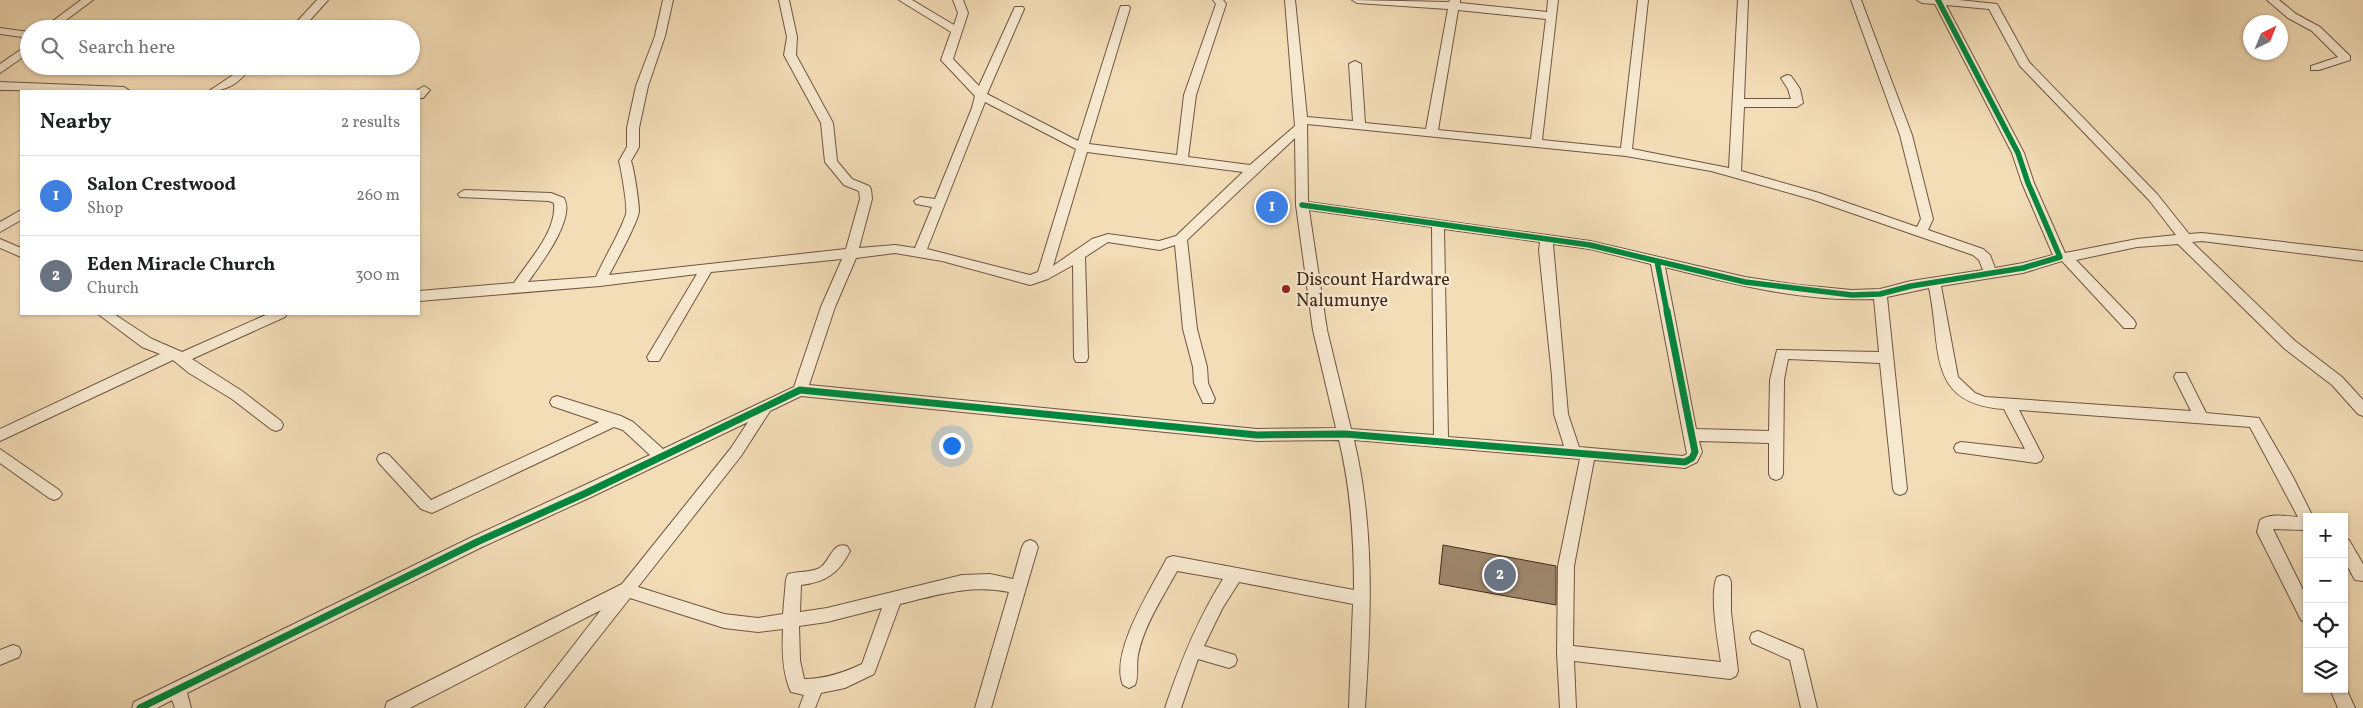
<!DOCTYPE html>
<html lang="en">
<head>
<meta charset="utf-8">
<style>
  :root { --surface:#fff; --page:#f2f2f2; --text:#202124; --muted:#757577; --line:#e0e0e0; --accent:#ea580c }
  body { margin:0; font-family:Vollkorn,serif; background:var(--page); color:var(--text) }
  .controls { position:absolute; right:15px; bottom:15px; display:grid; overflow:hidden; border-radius:0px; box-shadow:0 1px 4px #0004 }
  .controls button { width:45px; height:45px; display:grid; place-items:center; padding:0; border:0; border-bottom:1px solid var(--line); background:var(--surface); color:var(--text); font:25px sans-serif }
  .compass { position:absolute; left:2243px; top:15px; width:45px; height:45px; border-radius:50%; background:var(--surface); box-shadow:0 1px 4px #0004; rotate:43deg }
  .you { position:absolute; left:951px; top:445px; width:18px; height:18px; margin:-12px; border:4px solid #fff; border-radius:50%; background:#1a73e8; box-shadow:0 0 0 8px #1a73e833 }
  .badge { display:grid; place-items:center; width:32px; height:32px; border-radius:50%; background:var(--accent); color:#fff; font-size:16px; font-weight:700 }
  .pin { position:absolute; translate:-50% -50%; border:2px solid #fff; box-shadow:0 1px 5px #0006 }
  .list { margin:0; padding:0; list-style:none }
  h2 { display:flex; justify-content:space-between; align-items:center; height:65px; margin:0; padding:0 20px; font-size:21px }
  h2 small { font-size:16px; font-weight:400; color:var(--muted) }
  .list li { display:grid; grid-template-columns:32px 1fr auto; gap:15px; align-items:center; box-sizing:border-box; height:80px; padding:0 20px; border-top:1px solid var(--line) }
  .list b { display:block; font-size:19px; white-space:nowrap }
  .list p { margin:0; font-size:16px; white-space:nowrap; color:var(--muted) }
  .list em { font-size:16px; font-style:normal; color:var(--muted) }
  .icon { flex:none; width:28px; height:28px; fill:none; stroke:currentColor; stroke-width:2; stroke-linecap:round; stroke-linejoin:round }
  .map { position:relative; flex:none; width:2363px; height:708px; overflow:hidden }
  .search { position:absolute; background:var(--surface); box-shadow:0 1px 4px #0004; left:20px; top:20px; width:400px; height:55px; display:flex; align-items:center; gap:12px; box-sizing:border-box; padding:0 18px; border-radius:28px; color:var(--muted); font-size:19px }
  .panel { position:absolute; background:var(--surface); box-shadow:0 1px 4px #0004; left:20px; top:90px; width:400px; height:225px; border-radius:0px }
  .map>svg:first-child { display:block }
  .building { fill:#9e876d; stroke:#42291c }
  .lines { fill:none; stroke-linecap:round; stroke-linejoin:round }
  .minor-casing { stroke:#6e5643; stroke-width:2 }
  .minor { fill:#f7e9d0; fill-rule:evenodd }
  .cycleway-far1-casing { stroke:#f7e9d0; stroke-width:8 }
  .cycleway-casing { stroke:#f7e9d0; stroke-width:10 }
  .cycleway-far1 { stroke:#00873e; stroke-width:5.5 }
  .cycleway { stroke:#00873e; stroke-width:7 }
  .poi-dot { fill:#8f2418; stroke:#f7e9d0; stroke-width:2 }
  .labels { text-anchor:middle; stroke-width:4.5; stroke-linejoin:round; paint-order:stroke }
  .poi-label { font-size:18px; fill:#42291c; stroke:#f7e9d0; text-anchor:start }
</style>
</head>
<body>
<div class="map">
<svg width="2363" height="708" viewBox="0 0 2363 708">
  <rect width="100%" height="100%" fill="#f3ddb7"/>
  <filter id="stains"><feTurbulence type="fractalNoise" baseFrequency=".004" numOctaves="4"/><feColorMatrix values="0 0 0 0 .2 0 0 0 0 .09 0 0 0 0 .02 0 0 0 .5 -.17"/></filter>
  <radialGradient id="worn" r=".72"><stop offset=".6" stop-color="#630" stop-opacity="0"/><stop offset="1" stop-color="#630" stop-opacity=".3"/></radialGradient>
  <path class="building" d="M1443 545 1556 566V605L1439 584Z"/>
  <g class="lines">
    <g class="minor-casing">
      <path id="minor" d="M81 0H93L54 29H42Z
        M317 0H328L302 29H290Z
        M663 0H673L665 36 648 86 639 128V147L631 161C634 168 639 203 639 211 639 220 615 264 609 275L846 249 860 199 859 191 844 185 825 162 821 123 784 55 787 37 779 0H789L797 37 796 55 833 123 837 161 852 179 869 186 871 189 872 199 859 248 895 245 915 248 932 207 916 204 914 201 920 197 935 199 972 108 975 96 941 60 951 32 899 0H912L954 25 958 13 953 0H963L968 13 953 59 979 86 1014 9 1015 7H1023L1024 9 987 94 1078 141 1120 8 1121 6H1129L1130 8 1089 144 1177 155 1184 95 1216 4 1213 0H1223L1226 4 1196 95 1188 157 1250 165 1295 126 1285 0H1295L1307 117 1353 121 1349 64 1355 61 1361 64 1365 123 1426 129 1448 9 1357 3 1352 0 1449 2 1450 0H1460V3L1547 12 1548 0H1558L1542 140 1621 148 1638 0H1648L1632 149 1729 168 1738 0H1748L1744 99H1791L1788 89 1781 78 1787 75 1791 76 1800 89 1803 103 1797 107H1744L1741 171 1819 193 1917 227 1921 219 1900 135 1851 0H1861L1912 135 1933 219 1928 230 1983 249 1990 255 1995 268 2023 263 2053 255 2022 183 2012 153 1935 4 1922 3 1917 0H1959L1997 4 2029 62 2157 194 2189 234 2202 233 2363 251V261L2202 241 2192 242 2295 341 2342 377 2363 400V416L2358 414 2332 385 2285 349 2178 244 2137 247 2076 260 2134 320 2136 324 2134 328H2124L2062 261 2023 273 1941 286 1958 377 1975 393 1985 397 2191 411 2174 377 2176 373H2186L2206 413 2259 418 2293 477 2313 517H2307V530L2273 529 2307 598V622L2301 620 2257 532 2260 520C2271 513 2285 516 2298 517L2250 427 2019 410 2043 457 2041 461 2036 463 1956 452 1954 448 1956 444 1961 442 2025 449 2004 409C1925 404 1942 347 1929 288L1887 297 1907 489 1905 493 1900 495 1895 493 1893 489 1880 363 1788 359 1784 380 1783 474 1781 478 1776 480 1771 478 1769 474V443L1699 441 1702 452 1697 462 1685 468 1594 460 1574 566 1573 646 1721 662C1718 642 1709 594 1717 577L1723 575 1729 577 1731 582V612L1738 671 1736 676 1730 679 1574 661 1576 708H1560L1557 653 1558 566 1580 459 1354 440C1375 528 1371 619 1365 708H1349L1353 604 1239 582 1222 609 1204 646 1235 655 1237 660 1235 665 1229 668 1198 659 1181 708H1165C1180 663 1197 620 1223 579L1177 571C1163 597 1144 625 1138 655 1136 665 1139 676 1135 685L1129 688 1123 685C1109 653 1152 587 1167 558L1173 556 1354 590C1354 540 1351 489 1339 440L1257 441 801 396 770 411 741 456 638 587 724 614 758 618 783 614 786 579 788 574C798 571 812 573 821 567 831 559 833 541 847 546L850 551C839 573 826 582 801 585L800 612 827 608 962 575 990 574 1013 579 1022 547 1025 542 1030 540 1035 542 1038 547 991 708H975L1009 592C971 584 937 595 900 604L874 674 845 688 821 693 815 708H799L804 695 791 692C782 673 782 649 783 629L758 632 724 628 630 598 543 708H525L601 610 410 708H385L387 702 622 584 731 448 748 422 591 497 482 547 187 693 191 708H175L172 700 157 708H132L134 702 472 537 650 455 623 430 614 427 432 513 421 509 379 463 377 459 379 455 384 453 389 455 431 500 599 422 552 406 550 402 552 398 557 396 621 416 633 422 663 449 794 387 821 307 842 259 711 272 659 361H649L647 357 697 274 600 286 419 301V291L514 283C528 261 557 232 554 203L549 201 460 197 458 194 464 190 551 193 564 198C576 219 540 265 528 282L596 277C605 256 619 235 626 214 628 208 621 168 619 161L627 147V128L636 86 655 36ZM1946 5 1989 9 2020 66 2149 200 2176 235 2137 239 2065 253 2034 183 2024 153ZM1458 10 1546 19 1531 139 1438 130ZM985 102 1076 149 1038 272 1030 275 927 249ZM1307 124 1626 156 1711 171 1811 199 1973 255 1979 260 1983 270 1911 281 1880 289 1852 290 1799 285 1745 277 1590 241 1308 202ZM1295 138 1296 205 1313 330 1336 428 1257 429 809 385 835 307 856 258 895 253 942 261 1030 285 1048 279 1073 265 1074 358 1076 362H1086L1088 358 1085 257 1108 242 1160 250 1175 245 1183 329 1193 367 1194 383 1203 403H1213L1215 399 1208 383 1207 367 1197 329 1187 240ZM1087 152 1243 172 1176 236 1159 241 1108 234 1092 239 1053 266ZM1309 210 1432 227 1434 435 1351 429 1327 330ZM1444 229 1540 242 1539 250 1552 376 1554 414 1564 446 1448 437ZM1553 244 1590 249 1651 264 1687 454 1683 456 1579 447 1568 414ZM1665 267C1733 284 1803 302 1874 299L1879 352 1777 350 1770 380 1769 431 1696 429ZM882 608 862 664C843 673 824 679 804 679L800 660 799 626 827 622Z
        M2267 0H2279L2296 14 2320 27 2350 56V60L2319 70H2311V66L2338 57 2312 31 2288 18Z
        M0 28 29 32V38L0 34Z
        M29 44V53L0 73V64Z
        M241 66H252C241 81 229 91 209 91L233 75Z
        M0 82 124 87 130 91 0 90Z
        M424 86 430 90 423 98H419V91H416Z
        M21 210V220L0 232V222Z
        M0 239 21 248V257L0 248Z
        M98 314H114L152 339 182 352 268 314H287L285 317 192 359 242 391 281 421 283 425 281 429 276 431 271 429 232 399 189 373 173 360 0 441V429L160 354 142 347Z
        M0 449 59 490 62 494 59 498 54 500 49 498 0 463Z
        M2344 539 2349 540 2363 564V581L2355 580 2344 560Z
        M1758 631 1803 650 1817 708H1801L1790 660 1752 643 1750 638 1752 633Z
        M13 645 19 647 21 652 19 657 0 665V650Z
        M2344 684 2355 708H2338L2330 689H2344Z"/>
    </g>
    <use href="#minor" class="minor"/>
    <g class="cycleway-far1-casing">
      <path id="cycleway-far1" d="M1302 205 1590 245 1745 282 1852 295 1880 294 1911 286 2023 268 2060 257 2028 183 2018 153 1938 0
        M1657 261 1667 312"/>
    </g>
    <g class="cycleway-casing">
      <path id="cycleway" d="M140 708 477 542 586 493 800 390 1257 435 1345 434 1685 462 1692 458 1695 452 1667 311"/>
    </g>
    <use href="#cycleway-far1" class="cycleway-far1"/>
    <use href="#cycleway" class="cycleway"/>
  </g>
  <circle class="poi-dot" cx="1286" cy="289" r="5"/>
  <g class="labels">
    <g class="poi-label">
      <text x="1296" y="285">Discount Hardware<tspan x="1296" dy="21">Nalumunye</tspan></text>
    </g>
  </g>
  <rect width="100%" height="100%" filter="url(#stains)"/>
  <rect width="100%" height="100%" fill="url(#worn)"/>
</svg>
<div class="controls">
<button>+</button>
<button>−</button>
<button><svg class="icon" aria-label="locate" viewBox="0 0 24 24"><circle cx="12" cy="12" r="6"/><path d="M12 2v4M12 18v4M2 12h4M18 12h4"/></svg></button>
<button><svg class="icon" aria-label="layers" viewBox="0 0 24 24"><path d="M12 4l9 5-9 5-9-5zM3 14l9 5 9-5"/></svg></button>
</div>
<svg class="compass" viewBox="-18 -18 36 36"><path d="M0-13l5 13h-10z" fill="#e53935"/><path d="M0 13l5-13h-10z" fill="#757577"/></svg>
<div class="you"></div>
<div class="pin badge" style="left:1272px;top:207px;background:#3f7fe0">1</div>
<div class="pin badge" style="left:1500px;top:575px;background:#6b7280">2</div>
<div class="search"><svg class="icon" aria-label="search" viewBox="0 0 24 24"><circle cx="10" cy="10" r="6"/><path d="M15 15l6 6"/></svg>Search here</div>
<section class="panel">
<h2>Nearby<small>2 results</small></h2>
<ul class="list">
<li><span class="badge" style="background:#3f7fe0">1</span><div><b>Salon Crestwood</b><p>Shop</p></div><em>260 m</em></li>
<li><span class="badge" style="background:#6b7280">2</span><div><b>Eden Miracle Church</b><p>Church</p></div><em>300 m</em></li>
</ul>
</section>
</div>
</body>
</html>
